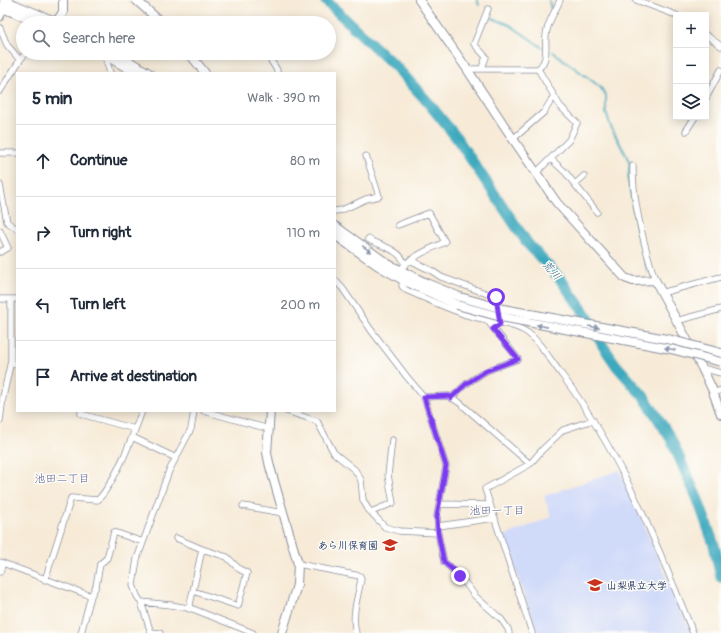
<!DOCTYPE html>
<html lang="en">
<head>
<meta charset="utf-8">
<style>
  :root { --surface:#fff; --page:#f6f6f7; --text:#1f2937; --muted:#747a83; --line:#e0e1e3 }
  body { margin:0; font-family:Pangolin,"Klee One",sans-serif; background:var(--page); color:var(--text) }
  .controls { position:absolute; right:12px; top:12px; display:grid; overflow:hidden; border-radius:0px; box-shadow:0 2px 10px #0003 }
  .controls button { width:36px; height:36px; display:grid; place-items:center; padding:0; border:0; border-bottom:1px solid var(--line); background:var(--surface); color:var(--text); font:20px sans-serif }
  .stop { position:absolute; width:12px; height:12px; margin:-9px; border:3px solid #7c3aed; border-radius:50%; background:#fff }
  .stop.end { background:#7c3aed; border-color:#fff; box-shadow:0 1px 4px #0008 }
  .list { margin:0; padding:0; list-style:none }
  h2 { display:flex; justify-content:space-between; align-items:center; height:52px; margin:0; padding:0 16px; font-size:17px }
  h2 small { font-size:13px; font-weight:400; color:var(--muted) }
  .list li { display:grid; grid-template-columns:26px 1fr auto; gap:12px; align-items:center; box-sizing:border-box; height:72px; padding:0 16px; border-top:1px solid var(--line) }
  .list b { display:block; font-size:15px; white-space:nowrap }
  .list em { font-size:13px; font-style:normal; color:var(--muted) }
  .icon { flex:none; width:22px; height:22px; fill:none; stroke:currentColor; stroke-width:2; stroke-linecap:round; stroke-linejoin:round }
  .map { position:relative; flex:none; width:721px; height:633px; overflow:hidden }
  .search { position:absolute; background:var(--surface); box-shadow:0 2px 10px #0003; left:16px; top:16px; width:320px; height:44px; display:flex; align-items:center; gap:10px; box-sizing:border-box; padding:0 14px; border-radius:22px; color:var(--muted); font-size:15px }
  .panel { position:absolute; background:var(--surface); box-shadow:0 2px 10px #0003; left:16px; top:72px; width:320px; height:340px; border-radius:0px }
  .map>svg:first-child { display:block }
  .built { fill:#d0daf9 }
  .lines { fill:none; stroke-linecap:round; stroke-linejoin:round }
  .stream { stroke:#3ea9be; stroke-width:2 }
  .river { stroke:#3ea9be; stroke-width:11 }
  .street-casing { stroke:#898d9b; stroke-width:7 }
  .secondary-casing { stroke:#898d9b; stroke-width:10 }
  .street { stroke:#fff; stroke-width:5.5 }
  .secondary { stroke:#fff; stroke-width:8 }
  .secondary-bridge-casing { stroke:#898d9b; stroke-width:10; stroke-linecap:butt }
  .secondary-bridge { stroke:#fff; stroke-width:8 }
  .oneway { fill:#8d97ae }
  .route { stroke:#7c3aed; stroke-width:5 }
  .labels { text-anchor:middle; stroke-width:3; stroke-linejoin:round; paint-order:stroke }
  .poi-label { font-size:10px; font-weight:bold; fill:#1b2f5e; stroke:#fdfcf7; text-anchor:end }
  .water-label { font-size:11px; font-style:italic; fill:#296084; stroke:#fdfcf7 }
  .neighbourhood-label { font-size:11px; fill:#595e95; stroke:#fdfcf7 }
</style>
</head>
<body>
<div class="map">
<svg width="721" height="633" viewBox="0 0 721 633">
  <rect width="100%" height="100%" fill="#fdfcf7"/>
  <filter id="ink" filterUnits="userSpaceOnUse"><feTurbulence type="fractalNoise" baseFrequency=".025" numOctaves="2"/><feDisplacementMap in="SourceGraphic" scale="8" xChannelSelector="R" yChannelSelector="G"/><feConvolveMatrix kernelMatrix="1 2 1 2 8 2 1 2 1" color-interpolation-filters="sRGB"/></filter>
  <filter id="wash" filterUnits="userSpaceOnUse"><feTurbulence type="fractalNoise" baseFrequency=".012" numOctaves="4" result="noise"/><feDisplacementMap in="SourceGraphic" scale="16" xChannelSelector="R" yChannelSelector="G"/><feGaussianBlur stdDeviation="0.9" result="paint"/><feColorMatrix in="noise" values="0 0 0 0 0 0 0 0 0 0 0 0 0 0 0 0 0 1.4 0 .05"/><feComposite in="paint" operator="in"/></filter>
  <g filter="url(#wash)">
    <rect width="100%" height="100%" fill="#f7ebd8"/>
    <path class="built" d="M620 470 691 633H537L504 536 551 517 544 496Z"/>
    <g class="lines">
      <path class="stream" d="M477 0 479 5
        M549 0 551 9
        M492 18 510 25 543 48
        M553 52 591 80 600 87 606 95V113L611 127 627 157 630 164 628 180 630 189 639 242
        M644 258 648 272"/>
      <path class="river" d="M325 0 398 69 426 100 456 137 528 244 561 280 589 319 603 346 616 365 645 398 671 439 698 500 714 545 721 577"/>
    </g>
  </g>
  <g filter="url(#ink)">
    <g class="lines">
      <g class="street-casing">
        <path id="street" d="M636 0 676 15
          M0 18 4 9
          M0 28 7 45 20 60
          M706 35 721 46
          M266 53 277 70V73
          M105 55 110 73
          M482 68 486 57 474 44 488 9
          M467 69H538
          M0 91 20 60 26 53
          M706 98 721 70
          M686 131 695 117
          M513 139 544 112 554 96
          M0 153H17
          M551 159 565 172 597 212
          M633 166C632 202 644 245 655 280
          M536 173 569 140 577 123 560 106 538 69C551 58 543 43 547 30 549 20 556 10 560 0
          M575 184 584 176
          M0 185 7 222 17 229
          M335 211 342 210 366 199 379 196 366 156
          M398 225 429 213 445 242C428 250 412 256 400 270
          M0 231 8 248 0 252
          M368 239C380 246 401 249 405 265
          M410 260 432 271 441 277 496 297 498 310
          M335 280 343 289 371 330 407 377 424 397 446 466 437 516 438 533 444 562 460 576 475 596 501 619 508 629 509 633
          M403 280 402 286 406 290C427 299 448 309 470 316 487 321 514 323 528 333 542 344 551 361 562 375 622 455 656 542 693 633
          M661 293 721 277
          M0 299H17
          M676 321 721 309
          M10 364H17
          M702 368 721 373
          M713 393 721 390
          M424 397 449 396 460 403 530 464
          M451 398 466 384 486 371 518 359 487 320
          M81 411V414L135 429
          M204 411 269 429
          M286 411 317 421 334 453 355 470 361 480 363 500 368 509 385 527 399 531 438 533
          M0 421 3 397 11 361V300
          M132 437 176 458
          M439 504 490 505
          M243 506 283 513
          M371 512 393 503 388 475 392 440
          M438 526 495 518
          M176 538 202 549 189 609
          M0 562 91 596 81 633
          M298 564 360 576 361 579C358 597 351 615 356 633
          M0 572 3 563
          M45 580 71 498 98 500C117 479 132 438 142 411
          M193 591 238 606 247 573 239 569 227 557 202 549
          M91 596 96 586 100 564 107 558 114 532 143 542
          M141 602 171 605 193 609 253 633
          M151 632 160 633
          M151 633 141 602 137 596 133 585 137 559 169 471 191 429 194 411
          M532 633 485 489 530 464 542 450 563 430 593 420"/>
      </g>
      <g class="secondary-casing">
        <path id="secondary" d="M4 0 59 23
          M136 0 162 23
          M419 0 467 69 513 139 557 203 625 278 633 281 655 280 702 368 712 389 721 414
          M0 7 39 23
          M56 23 63 12V0
          M101 53 136 73
          M115 53 149 73
          M189 53 205 73
          M335 226 388 264 426 283 460 297
          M335 235 377 265 403 280 457 305
          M270 411 267 453 270 467 298 564 297 585 282 633"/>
      </g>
      <use href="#street" class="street"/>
      <use href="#secondary" class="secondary"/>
      <g class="secondary-bridge-casing">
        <path id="secondary-bridge" d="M460 297 503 309 672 340 721 353
          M457 305 501 317 671 349 721 362"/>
      </g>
      <use href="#secondary-bridge" class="secondary-bridge"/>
    </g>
    <defs><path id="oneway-solid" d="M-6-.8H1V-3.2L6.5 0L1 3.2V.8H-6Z"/></defs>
    <g class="oneway">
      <use href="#oneway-solid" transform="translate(367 249) rotate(35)"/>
      <use href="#oneway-solid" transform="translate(542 326) rotate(-169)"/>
      <use href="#oneway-solid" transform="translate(594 327) rotate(10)"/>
      <use href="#oneway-solid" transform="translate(670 349) rotate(-168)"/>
    </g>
  </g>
  <g class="lines" filter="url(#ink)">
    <path class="route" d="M460 576 444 562 438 533 437 516 446 466 424 397 449 396 451 398 466 384 486 371 518 359 493 329 500 324 496 297"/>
  </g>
  <defs>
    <g id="school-bare" transform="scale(1.2)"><path d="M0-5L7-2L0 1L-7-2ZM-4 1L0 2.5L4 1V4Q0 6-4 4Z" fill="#c8321e" stroke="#fdfcf7" stroke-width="2.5" paint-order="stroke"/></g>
    <g id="university-bare" transform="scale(1.2)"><path d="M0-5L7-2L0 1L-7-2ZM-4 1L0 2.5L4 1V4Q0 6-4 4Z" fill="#c8321e" stroke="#fdfcf7" stroke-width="2.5" paint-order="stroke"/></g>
  </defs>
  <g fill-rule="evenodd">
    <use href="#school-bare" x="390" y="545"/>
    <use href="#university-bare" x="595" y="585"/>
  </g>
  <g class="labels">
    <g class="poi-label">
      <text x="378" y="549">あら川保育園</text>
      <text x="607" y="589" text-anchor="start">山梨県立大学</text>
    </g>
    <g class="water-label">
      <text transform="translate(552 270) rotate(48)" y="4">荒川</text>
    </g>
    <g class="neighbourhood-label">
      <text x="62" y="482">池田二丁目</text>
      <text x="497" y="514">池田一丁目</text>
    </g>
  </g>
</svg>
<div class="controls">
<button>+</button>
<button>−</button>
<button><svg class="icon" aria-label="layers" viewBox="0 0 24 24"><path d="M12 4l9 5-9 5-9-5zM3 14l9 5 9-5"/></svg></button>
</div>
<div class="stop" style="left:496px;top:297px"></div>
<div class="stop end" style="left:460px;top:576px"></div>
<div class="search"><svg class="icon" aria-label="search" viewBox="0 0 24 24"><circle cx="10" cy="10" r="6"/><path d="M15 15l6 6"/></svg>Search here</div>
<section class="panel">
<h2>5 min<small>Walk · 390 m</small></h2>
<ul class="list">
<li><svg class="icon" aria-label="ahead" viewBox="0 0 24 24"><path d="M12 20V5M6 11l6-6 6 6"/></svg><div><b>Continue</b></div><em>80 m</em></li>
<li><svg class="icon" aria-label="right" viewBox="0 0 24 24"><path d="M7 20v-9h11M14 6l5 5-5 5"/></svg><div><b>Turn right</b></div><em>110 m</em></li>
<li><svg class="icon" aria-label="left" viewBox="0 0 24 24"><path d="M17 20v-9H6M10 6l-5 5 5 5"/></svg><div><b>Turn left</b></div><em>200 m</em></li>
<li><svg class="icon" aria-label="arrive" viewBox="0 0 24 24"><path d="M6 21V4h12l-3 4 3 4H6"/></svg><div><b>Arrive at destination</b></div></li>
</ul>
</section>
</div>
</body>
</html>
